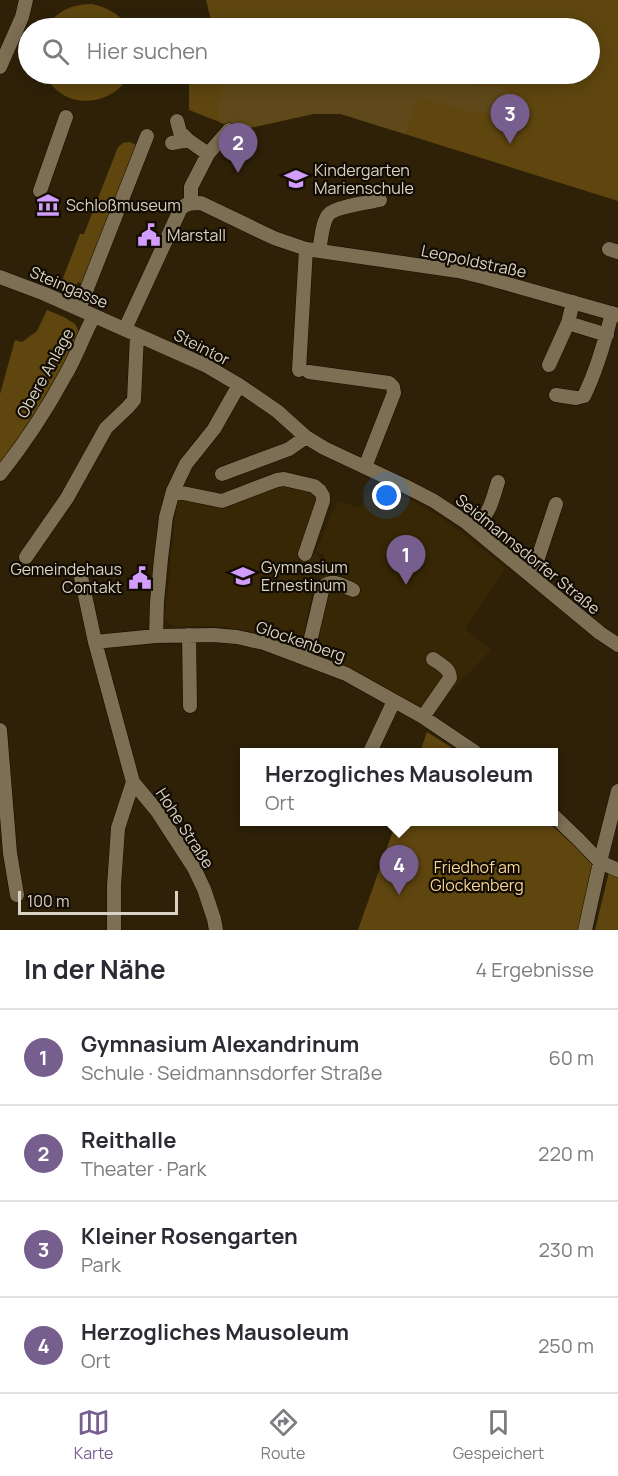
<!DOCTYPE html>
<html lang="de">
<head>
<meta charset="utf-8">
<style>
  :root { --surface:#fff; --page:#f2f2f3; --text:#2b2b33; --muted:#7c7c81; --line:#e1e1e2; --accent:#765e8e }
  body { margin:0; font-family:Manrope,sans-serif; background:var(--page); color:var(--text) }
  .scale { position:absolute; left:18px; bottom:15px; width:160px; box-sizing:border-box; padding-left:6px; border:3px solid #dad2c4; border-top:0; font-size:16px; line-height:21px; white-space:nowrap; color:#dad2c4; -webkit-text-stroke:4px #120c03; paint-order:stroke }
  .you { position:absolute; left:387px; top:496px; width:21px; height:21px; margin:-15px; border:4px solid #fff; border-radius:50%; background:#1a73e8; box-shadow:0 0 0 9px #1a73e833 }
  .badge { display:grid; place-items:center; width:39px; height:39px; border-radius:50%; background:var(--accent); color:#fff; font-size:20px; font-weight:700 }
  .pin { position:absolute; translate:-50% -50px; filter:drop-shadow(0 2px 3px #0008) }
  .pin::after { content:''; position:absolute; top:32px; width:21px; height:18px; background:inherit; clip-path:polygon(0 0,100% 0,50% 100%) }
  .popup { position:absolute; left:240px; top:748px; width:318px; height:78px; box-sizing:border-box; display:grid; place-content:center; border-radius:0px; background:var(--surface); filter:drop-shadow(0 2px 4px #0005); font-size:20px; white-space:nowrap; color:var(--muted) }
  .popup b { font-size:22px; color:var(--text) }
  .popup::after { content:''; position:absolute; left:50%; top:100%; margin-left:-12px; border:12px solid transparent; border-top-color:var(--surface) }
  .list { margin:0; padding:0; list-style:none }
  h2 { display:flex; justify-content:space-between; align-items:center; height:78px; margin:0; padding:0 24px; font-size:26px }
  h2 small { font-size:20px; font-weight:400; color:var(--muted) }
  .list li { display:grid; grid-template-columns:39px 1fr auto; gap:18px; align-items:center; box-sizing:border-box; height:96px; padding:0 24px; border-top:2px solid var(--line) }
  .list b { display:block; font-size:22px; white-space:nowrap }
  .list p { margin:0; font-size:20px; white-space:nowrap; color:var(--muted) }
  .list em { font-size:20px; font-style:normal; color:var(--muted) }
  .icon { flex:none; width:33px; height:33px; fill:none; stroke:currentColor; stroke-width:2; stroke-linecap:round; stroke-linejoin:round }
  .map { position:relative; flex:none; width:618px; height:930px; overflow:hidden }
  .search { position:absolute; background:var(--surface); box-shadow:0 3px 15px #0003; left:18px; right:18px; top:18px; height:66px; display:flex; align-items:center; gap:15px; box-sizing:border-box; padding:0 21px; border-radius:33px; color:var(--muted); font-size:22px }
  .sheet { height:462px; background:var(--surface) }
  nav { display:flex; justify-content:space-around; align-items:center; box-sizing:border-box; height:84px; border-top:2px solid var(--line); background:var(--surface); font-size:16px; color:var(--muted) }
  nav a { display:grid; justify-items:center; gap:3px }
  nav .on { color:var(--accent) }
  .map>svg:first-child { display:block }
  .built { fill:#372705 }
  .green { fill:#5f460f }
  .forest { fill:#5f4819 }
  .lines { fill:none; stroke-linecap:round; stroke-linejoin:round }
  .minor-casing { stroke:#160a00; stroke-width:15 }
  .minor { stroke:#7d6f54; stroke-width:14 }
  .labels { text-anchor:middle; stroke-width:4.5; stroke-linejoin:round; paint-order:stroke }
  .poi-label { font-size:16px; fill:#dad2c4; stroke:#120c03; text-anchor:start }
  .street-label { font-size:16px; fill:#dad2c4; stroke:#120c03 }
  .park-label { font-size:16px; fill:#f6d495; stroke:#120c03 }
</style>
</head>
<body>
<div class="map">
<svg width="618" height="930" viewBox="0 0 618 930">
  <rect width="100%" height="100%" fill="#2e2108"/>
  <path class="built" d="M310 479 324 485 330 495 308 552 319 556 301 648 275 638 235 628 218 626H174L169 624 165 617 177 499 181 487 222 497Z
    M394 490 439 516 461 532 506 568 465 629 491 650 430 713 346 668 305 650 324 555 316 551 337 501 360 508 368 491 391 498Z"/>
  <path class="green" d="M206 0H618V201L341 114H313L240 130 189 110V74H590V28H213Z
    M91 4C107 7 120 14 129 28H45C58 11 69 5 91 4Z
    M43 74H130C118 98 86 109 62 94 54 89 49 82 43 74Z
    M130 142 136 145 137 153 82 284 78 282 74 291 60 286 80 234H84L118 147 123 143Z
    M47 310 64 317 75 324 80 334 57 379 0 465V394L15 340 22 342 37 331Z
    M427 732 459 752H420Z
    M396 822H548L596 865 582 930H358Z
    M609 872 618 876V930H595Z"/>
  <path class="forest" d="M227 74H460L474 87H502L517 97 505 113H473L419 97 405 134 341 114H313L240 130 219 122C217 104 221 90 227 74Z"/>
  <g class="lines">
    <g class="minor-casing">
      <path id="minor" d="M0 67 22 17 26 0
        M177 121 180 132 188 140 208 154
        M172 143 188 140
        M40 191 66 117
        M191 203V187L208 154 229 130
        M609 249 618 252
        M319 251C321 242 322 221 329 214 335 207 370 202 380 200
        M0 277 45 294 205 365 239 385 277 411 306 437 324 448 405 486 434 501 467 523 600 633 618 645
        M79 309 147 136
        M568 323 607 335
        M125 329 180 210C185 203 192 203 201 203L274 238 306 249 458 271 483 277 618 315
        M549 365 568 323 573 302
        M299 370 306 249
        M309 372 389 383 393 387 394 393 365 467
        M556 395 576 398 584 396C597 370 605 341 612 313
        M0 474C25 443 47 409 66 374 77 355 84 334 94 316
        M222 474 289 449 306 437
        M173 491 222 501 277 480 284 479 314 486 320 491 323 496V501L305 554
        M474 528C491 511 491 504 498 482
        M26 557 67 498 106 428 128 407 134 400 137 335
        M80 572 95 642 133 782 157 811 194 868 204 889 214 919 216 930
        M532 576 556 504
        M189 635 190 706
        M156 636 157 602 161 559 166 517 173 491 186 464 214 429 239 385
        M95 642 156 636 213 635 237 637 264 643 346 674 423 717 475 752
        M306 659 323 587C332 578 342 585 353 590
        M423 717 450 678C450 668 440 664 433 659
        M0 730 10 853 17 895
        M370 752 394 701
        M554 816 579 840 600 862 618 870
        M114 930V886L118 828 133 782
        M585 930 600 862 618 791"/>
    </g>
    <use href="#minor" class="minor"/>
  </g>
  <defs>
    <g id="school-bare" transform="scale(1.8)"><path d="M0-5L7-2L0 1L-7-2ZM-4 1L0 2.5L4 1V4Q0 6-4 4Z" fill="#d29dfd" stroke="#120c03" stroke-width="2.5" paint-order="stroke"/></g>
    <g id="museum-bare" transform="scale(1.8)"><path d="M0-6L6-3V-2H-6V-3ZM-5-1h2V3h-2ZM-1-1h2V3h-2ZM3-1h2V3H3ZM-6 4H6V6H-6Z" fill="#d29dfd" stroke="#120c03" stroke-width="2.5" paint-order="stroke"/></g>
    <g id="civic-bare" transform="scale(1.8)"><path d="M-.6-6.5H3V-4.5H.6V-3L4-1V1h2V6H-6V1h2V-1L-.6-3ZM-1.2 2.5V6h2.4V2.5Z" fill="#d29dfd" stroke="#120c03" stroke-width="2.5" paint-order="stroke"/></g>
  </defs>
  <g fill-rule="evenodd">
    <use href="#school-bare" x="296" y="179"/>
    <use href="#museum-bare" x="48" y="205"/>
    <use href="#civic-bare" x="149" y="235"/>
    <use href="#school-bare" x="243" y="576"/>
    <use href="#civic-bare" x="140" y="578"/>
  </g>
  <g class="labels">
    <g class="poi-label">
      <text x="314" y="176">Kindergarten<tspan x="314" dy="18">Marienschule</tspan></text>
      <text x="66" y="211">Schloßmuseum</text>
      <text x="167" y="241">Marstall</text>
      <text x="261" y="573">Gymnasium<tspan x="261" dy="18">Ernestinum</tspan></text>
      <text x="122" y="575" text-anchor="end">Gemeindehaus<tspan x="122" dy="18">Contakt</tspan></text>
    </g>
    <g class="street-label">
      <text transform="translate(474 261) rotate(12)" y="6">Leopoldstraße</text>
      <text transform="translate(69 287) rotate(23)" y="6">Steingasse</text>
      <text transform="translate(202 347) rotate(27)" y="6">Steintor</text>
      <text transform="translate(45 373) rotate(-61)" y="6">Obere Anlage</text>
      <text transform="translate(528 554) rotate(39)" y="6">Seidmannsdorfer Straße</text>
      <text transform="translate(301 641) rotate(19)" y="6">Glockenberg</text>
      <text transform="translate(185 828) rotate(57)" y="6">Hohe Straße</text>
    </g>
    <g class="park-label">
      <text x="477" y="873">Friedhof am<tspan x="477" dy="18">Glockenberg</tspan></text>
    </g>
  </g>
</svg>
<div class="scale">100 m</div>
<div class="you"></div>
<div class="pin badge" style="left:406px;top:585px">1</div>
<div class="pin badge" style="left:238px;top:173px">2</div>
<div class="pin badge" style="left:510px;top:144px">3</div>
<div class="pin badge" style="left:399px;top:895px">4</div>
<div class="popup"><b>Herzogliches Mausoleum</b>Ort</div>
<div class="search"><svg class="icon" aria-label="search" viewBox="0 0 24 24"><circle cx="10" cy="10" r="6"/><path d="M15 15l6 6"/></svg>Hier suchen</div>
</div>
<section class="sheet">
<h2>In der Nähe<small>4 Ergebnisse</small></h2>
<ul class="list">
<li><span class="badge">1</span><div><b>Gymnasium Alexandrinum</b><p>Schule · Seidmannsdorfer Straße</p></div><em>60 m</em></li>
<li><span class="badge">2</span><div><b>Reithalle</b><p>Theater · Park</p></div><em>220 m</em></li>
<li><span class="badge">3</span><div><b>Kleiner Rosengarten</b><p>Park</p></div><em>230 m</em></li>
<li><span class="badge">4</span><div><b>Herzogliches Mausoleum</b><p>Ort</p></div><em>250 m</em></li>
</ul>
</section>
<nav>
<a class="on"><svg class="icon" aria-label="map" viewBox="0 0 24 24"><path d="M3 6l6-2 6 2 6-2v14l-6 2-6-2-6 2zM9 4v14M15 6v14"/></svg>Karte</a>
<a><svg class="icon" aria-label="directions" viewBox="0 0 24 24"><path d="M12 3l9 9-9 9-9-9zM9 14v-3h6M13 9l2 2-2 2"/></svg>Route</a>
<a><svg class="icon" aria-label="saved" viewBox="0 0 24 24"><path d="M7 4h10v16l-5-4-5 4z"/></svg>Gespeichert</a>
</nav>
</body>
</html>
